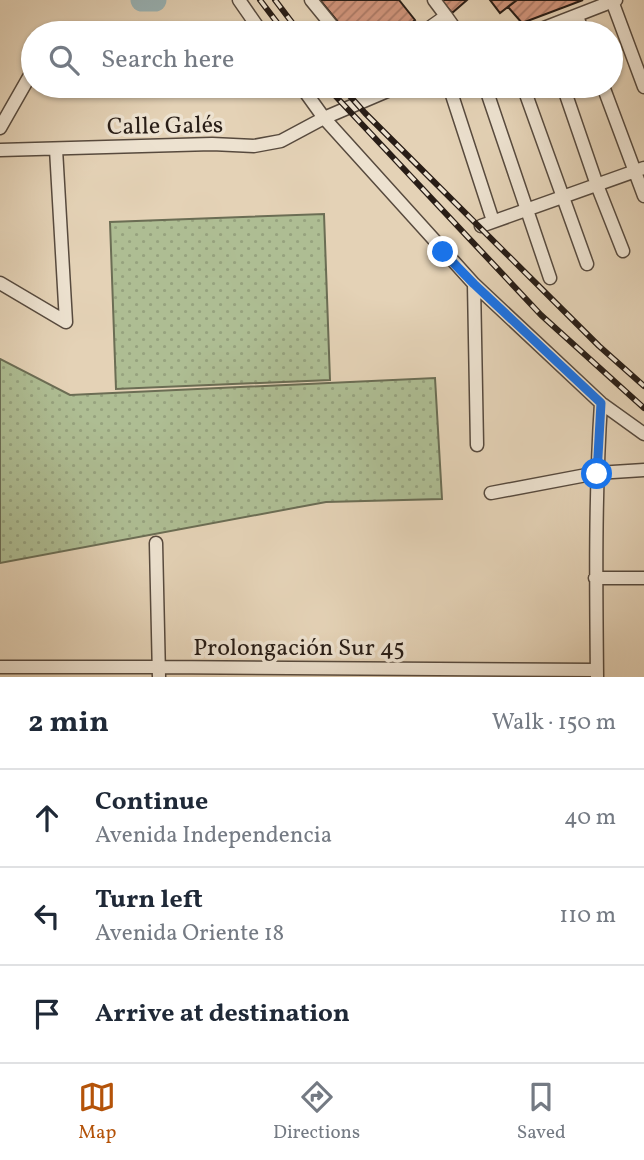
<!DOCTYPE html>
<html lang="en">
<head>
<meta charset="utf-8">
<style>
  :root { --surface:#fff; --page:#f6f6f7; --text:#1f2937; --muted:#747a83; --line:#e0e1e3; --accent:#b45309 }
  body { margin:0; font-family:Vollkorn,serif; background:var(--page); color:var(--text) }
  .stop { position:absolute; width:21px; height:21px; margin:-16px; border:5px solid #1a73e8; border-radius:50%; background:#fff }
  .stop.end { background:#1a73e8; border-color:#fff; box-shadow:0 2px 7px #0008 }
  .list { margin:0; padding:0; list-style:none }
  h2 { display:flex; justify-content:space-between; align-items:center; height:91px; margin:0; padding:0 28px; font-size:30px }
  h2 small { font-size:23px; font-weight:400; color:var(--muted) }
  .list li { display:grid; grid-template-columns:46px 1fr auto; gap:21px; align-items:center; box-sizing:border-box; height:98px; padding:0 28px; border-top:2px solid var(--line) }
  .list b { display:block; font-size:26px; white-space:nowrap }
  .list p { margin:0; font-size:23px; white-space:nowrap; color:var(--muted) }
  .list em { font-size:23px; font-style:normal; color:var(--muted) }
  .icon { flex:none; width:38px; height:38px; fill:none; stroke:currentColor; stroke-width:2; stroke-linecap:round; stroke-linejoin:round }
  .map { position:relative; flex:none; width:644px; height:677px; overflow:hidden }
  .search { position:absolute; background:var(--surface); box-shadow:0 2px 5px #0004; left:21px; right:21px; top:21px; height:77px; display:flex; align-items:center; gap:18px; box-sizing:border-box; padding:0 24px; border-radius:38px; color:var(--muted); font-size:26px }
  .sheet { height:385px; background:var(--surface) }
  nav { display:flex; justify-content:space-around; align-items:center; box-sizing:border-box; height:98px; border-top:2px solid var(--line); background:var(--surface); font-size:19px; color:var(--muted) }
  nav a { display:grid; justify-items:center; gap:4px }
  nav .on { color:var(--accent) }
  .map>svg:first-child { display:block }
  .grass { fill:url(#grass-dots); stroke:#6b6d54; stroke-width:2 }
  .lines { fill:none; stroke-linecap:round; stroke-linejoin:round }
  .river { stroke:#99b5b8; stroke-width:23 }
  .building { fill:url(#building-hatch); stroke:#281d16; stroke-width:2 }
  .minor-casing { stroke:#574a3e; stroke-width:15 }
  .minor { stroke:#ede2d0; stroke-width:12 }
  .rail-casing { stroke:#281d16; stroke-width:6 }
  .rail { stroke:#ede2d0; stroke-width:3.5; stroke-dasharray:10; stroke-linecap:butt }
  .route { stroke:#1a73e8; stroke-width:9 }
  .labels { text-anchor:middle; stroke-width:7; stroke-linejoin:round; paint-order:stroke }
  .street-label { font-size:24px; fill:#281d16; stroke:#ede2d0 }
</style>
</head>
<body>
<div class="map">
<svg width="644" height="677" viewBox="0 0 644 677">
  <defs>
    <pattern id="grass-dots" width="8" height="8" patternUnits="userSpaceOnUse" patternTransform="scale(1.75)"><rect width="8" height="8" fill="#aebd93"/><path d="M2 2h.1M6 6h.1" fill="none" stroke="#96a27e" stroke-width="1.8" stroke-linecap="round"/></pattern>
    <pattern id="building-hatch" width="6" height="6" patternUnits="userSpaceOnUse" patternTransform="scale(1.75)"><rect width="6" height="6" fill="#d1957c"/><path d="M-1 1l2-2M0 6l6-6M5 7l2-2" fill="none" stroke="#aa7965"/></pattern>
  </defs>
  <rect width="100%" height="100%" fill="#e4d2b6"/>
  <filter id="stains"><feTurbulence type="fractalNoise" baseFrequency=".00286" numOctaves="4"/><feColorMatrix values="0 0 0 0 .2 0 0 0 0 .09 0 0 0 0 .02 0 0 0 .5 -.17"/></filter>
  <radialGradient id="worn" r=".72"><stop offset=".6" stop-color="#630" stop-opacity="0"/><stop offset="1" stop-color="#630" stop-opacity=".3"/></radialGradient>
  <path class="grass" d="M324 214 330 380 116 389 110 222Z
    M0 359 70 395 435 378 442 499 326 502 0 563Z"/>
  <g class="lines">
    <path class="river" d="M142 0H155"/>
  </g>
  <path class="building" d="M320 0H399L415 20 399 33H347Z
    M441 0H467L452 13Z
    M490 0H517L500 13Z
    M517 0H583L522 23 508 7Z"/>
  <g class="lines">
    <g class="minor-casing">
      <path id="minor" d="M239 0 262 33
        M311 0 338 33
        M434 0 446 16
        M612 1 644 87
        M577 16 583 33
        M128 33 156 32
        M422 33 446 16 458 33
        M531 33 616 0
        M301 86 324 118 474 284 601 403 644 434
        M449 86 493 221
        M485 86 550 278
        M523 86 587 264
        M563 86 597 185 623 251
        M603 86 644 196
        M0 128 33 70
        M56 149 66 322
        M0 150 212 144 254 146 281 141 324 118 399 86
        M481 226 644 168
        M0 283 66 322
        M474 284 477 445
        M491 493 597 473 644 470
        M156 543 159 677
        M595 578H644
        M0 667H159L597 670
        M597 677C596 585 595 494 601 403"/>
    </g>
    <use href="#minor" class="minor"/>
    <g class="rail-casing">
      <path id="rail" d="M260 0 285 33
        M275 0 300 33
        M326 86 541 315 644 408
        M341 86 365 113 599 346 644 386"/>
    </g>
    <use href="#rail" class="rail"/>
  </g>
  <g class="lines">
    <path class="route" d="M443 252 474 284 601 403 597 474"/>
  </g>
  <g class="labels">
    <g class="street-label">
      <text transform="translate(165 125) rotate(-1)" y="8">Calle Galés</text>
      <text x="299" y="655">Prolongación Sur 45</text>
    </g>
  </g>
  <rect width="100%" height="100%" filter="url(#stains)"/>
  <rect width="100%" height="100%" fill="url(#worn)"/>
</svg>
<div class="stop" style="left:597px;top:474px"></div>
<div class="stop end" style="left:443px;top:252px"></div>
<div class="search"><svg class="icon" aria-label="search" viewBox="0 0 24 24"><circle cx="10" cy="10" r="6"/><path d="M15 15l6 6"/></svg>Search here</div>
</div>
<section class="sheet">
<h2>2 min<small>Walk · 150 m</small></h2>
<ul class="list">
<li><svg class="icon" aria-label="ahead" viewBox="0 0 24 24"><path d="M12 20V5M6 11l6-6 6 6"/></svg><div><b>Continue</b><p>Avenida Independencia</p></div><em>40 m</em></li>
<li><svg class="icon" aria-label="left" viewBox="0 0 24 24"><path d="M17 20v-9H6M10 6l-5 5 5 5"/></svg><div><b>Turn left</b><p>Avenida Oriente 18</p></div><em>110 m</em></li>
<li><svg class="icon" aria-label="arrive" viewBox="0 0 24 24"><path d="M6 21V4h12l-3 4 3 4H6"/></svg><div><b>Arrive at destination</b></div></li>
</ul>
</section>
<nav>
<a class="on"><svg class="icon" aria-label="map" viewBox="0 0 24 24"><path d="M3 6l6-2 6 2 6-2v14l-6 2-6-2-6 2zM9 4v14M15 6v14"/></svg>Map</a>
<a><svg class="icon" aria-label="directions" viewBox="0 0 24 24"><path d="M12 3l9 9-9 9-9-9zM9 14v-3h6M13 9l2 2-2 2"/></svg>Directions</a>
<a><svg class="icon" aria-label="saved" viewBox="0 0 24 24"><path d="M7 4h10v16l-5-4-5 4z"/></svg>Saved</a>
</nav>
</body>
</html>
